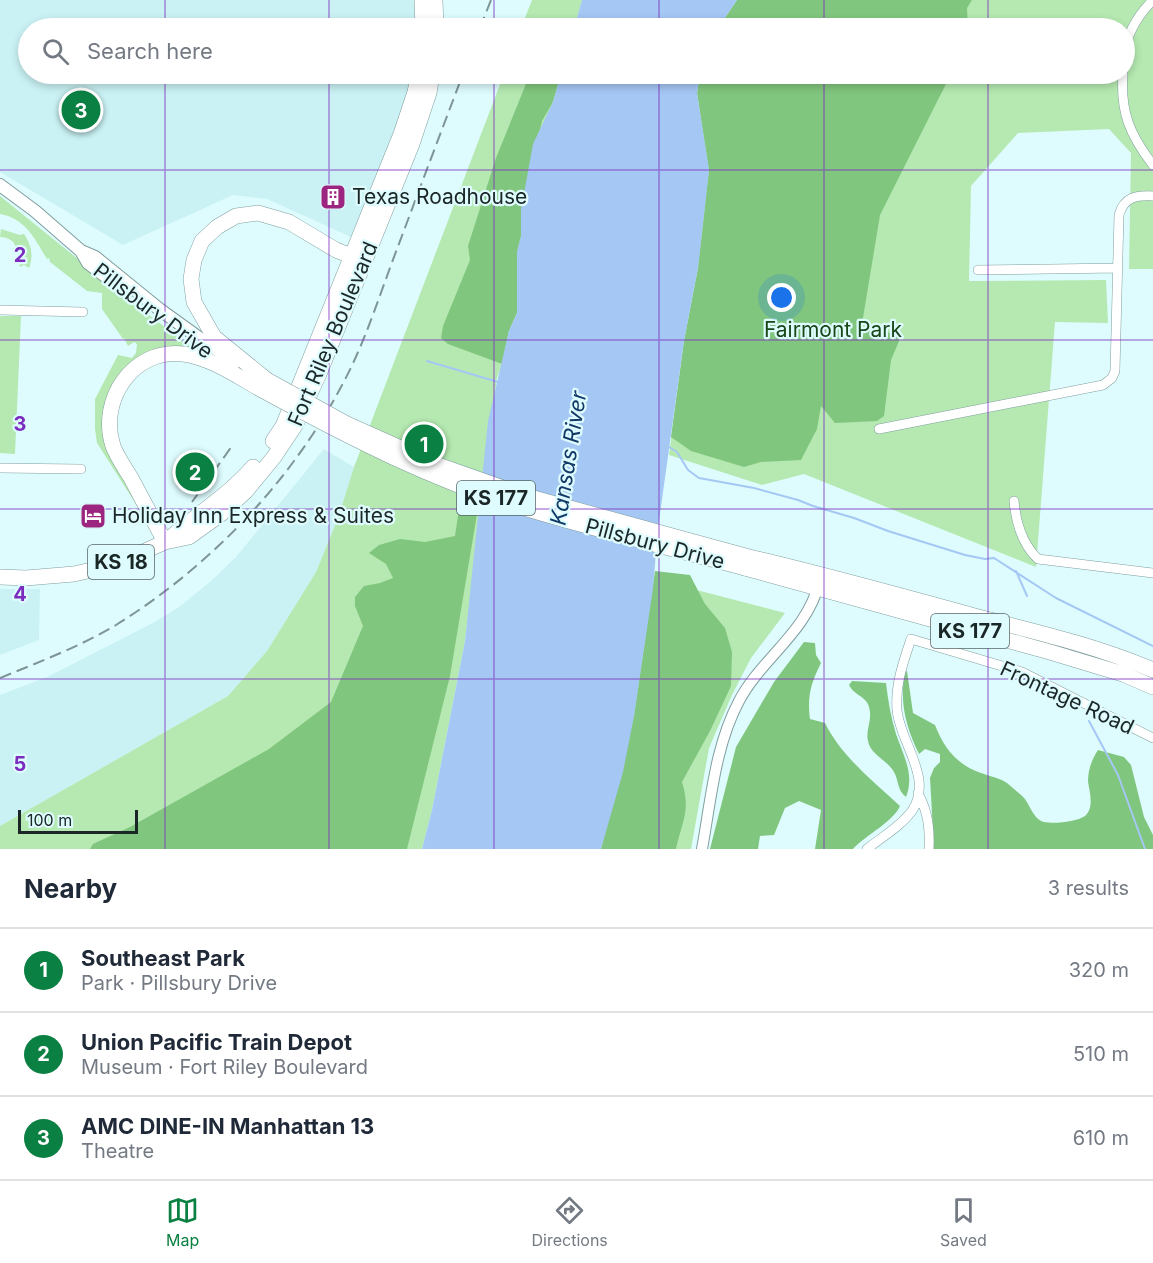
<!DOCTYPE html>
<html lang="en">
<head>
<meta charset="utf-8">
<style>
  :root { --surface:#fff; --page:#f6f6f7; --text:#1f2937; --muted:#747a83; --line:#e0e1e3; --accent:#0b8043 }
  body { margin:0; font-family:Inter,sans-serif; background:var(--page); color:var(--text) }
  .scale { position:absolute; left:18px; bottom:15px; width:120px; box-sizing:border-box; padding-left:6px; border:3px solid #1b2626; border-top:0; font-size:16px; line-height:21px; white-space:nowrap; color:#1b2626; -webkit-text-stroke:4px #defcfe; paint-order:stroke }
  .you { position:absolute; left:782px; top:298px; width:21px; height:21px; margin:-15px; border:4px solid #fff; border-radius:50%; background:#1a73e8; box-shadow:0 0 0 9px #1a73e833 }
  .badge { display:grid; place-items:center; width:39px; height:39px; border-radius:50%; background:var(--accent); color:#fff; font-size:20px; font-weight:700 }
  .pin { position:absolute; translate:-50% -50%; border:3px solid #fff; box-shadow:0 2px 6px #0006 }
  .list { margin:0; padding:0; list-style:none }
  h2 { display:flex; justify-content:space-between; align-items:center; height:78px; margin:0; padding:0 24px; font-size:26px }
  h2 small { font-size:20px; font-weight:400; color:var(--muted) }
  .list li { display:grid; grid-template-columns:39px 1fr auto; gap:18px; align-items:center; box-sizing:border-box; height:84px; padding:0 24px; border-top:2px solid var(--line) }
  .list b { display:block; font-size:22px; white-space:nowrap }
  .list p { margin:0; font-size:20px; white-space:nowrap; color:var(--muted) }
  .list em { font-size:20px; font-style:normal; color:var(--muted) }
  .icon { flex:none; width:33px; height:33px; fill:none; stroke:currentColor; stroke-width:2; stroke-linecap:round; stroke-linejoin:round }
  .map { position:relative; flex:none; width:1153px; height:849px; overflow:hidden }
  .search { position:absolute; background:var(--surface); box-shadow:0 3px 9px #0003; left:18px; right:18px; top:18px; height:66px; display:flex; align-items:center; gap:15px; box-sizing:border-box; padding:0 21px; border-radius:33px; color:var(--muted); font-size:22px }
  .sheet { height:330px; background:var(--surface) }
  nav { display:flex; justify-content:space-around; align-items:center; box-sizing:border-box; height:84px; border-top:2px solid var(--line); background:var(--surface); font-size:16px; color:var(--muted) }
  nav a { display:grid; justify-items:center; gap:3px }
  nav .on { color:var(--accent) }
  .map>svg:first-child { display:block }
  .built { fill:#caf2f4 }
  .green { fill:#b5e9b1 }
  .forest { fill:#81c67e }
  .water { fill:#a5c7f4 }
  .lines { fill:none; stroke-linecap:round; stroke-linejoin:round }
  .stream { stroke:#a5c7f4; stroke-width:2 }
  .minor-casing { stroke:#819e9f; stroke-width:10 }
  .tertiary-casing { stroke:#819e9f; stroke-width:12 }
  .secondary-casing { stroke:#819e9f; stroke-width:14 }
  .trunk-casing { stroke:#819e9f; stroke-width:16 }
  .minor { stroke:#fff; stroke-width:9 }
  .tertiary { stroke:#fff; stroke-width:10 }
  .secondary { stroke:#fff; stroke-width:12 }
  .trunk { stroke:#fff; stroke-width:15 }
  .rail { stroke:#7f9495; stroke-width:2; stroke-dasharray:12 6; stroke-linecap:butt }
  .trunk-bridge-casing { stroke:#819e9f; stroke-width:16; stroke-linecap:butt }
  .trunk-bridge { stroke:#fff; stroke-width:15 }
  .grid { fill:none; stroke:#7b2cbf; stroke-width:1.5; stroke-opacity:0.55 }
  .labels { text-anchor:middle; stroke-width:4.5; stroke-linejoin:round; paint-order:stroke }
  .shield { fill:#defcfe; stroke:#566667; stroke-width:1.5 }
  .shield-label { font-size:20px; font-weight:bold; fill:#1b2626 }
  .poi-label { font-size:21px; fill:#1b2626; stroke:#defcfe; text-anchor:start }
  .street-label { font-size:21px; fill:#1b2626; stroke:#defcfe }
  .park-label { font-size:21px; fill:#184718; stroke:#defcfe }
  .water-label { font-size:22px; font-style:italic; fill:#123866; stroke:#defcfe }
  .grid-label { font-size:20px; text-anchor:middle; font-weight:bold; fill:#7b2cbf; stroke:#defcfe; stroke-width:4.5; stroke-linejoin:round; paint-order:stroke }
</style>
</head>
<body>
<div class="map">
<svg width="1153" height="849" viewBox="0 0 1153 849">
  <rect width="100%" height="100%" fill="#defcfe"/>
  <path class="built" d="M0 0H416L418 28H28V74H413L401 116 351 237 267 199 233 195 123 245 0 172Z
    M324 449 354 467 338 518 316 572 267 651 228 696 0 826V695L47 677 153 623 179 607 211 581 236 557Z
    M0 589H40L39 640 0 655Z"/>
  <path class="green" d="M532 0H582L574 28H521Z
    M737 0H1153V269H1129L1131 153 1109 129 1018 133 971 186 969 281 1106 280 1108 323 1055 322 1036 567 804 474 762 485 669 455 684 341 698 268 700 74H1124V28H718Z
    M504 74H561L553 102 502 364 497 378 465 641 432 810 422 849H0V826L228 696 267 651 316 572 338 518 354 467Z
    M0 196 125 297 190 346 189 348 178 346 159 349 136 359 125 367 113 383 105 404 141 512 97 443 95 429V399L118 355 132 358 136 353 137 344 134 342 128 346 124 338 123 339 102 309V293L87 291 50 262 49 258 47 259C35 239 25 218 0 214Z
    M1 229 20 235 24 234C31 244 34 256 29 268L24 265 20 267C16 253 20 238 0 237Z
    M0 316H21L15 454 0 453Z
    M654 579 785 613 751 658 732 695 709 748 691 849H601Z"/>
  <path class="forest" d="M737 0H972L967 8 968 28H718Z
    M530 74H561L553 102 542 121 521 210V236L517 252V313L509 331 502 364 448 344 441 338 443 326 470 260 468 246 496 158Z
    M700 74H951L880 215 861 330 902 334 891 360 884 416 877 421 835 423 821 406 817 429 801 460 761 462 744 467 691 451 671 437 684 341 698 268 709 170 697 93Z
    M461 496 479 502 450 676 407 849H90L93 844 130 827 269 749 331 702 363 626 355 606V597L364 586 380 583 393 578 386 564 369 553 379 545 400 539 425 542 455 536Z
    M655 571 690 575 705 604 725 628 732 652 731 686 710 731 682 782C691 811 682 821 676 849H601L634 716Z
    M804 642 815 643 816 655 821 663C811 683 807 696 810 719L825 723C842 757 873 781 900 806 894 821 866 835 853 849H815L821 810 799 801 785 808 774 835 760 836 758 849H710L736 747 774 682Z
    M907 671 913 713 935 725C944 748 957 765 981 773 989 776 1000 778 1007 783 1012 787 1016 791 1021 795 1030 802 1032 819 1044 822 1055 824 1076 822 1085 816 1095 807 1089 791 1088 781 1088 770 1092 759 1098 750L1124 757 1131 765 1144 817 1153 835V849H934L930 778 934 768 940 762V754L925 749 919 754C906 727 899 702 905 672Z
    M852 681 886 683C888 700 891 718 896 734 903 755 915 774 906 797 897 790 899 781 894 772 888 761 870 754 868 741 865 729 874 719 868 704 864 696 853 694 849 685Z"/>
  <path class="water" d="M582 0H737L718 28H574Z
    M561 74H700L697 93 709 170 698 268 684 341 658 528 653 588 634 716 623 772 601 849H422L432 810 465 641 488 421 509 331 517 313V252L521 236V210L533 144 553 102Z"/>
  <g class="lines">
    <path class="stream" d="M427 361 498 382
      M669 447 677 452 688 470 699 478 754 488 798 500 813 506 854 518 888 531 965 555 985 559 994 558 1056 598 1153 646
      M1016 571 1027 596
      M1089 721 1118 775 1145 849"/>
    <g class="minor-casing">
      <path id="minor" d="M1124 55C1127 33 1138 15 1153 0
        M1123 74C1120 112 1130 135 1153 165
        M978 270 1118 268
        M0 310 83 312
        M879 429 1103 385 1112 378 1115 371 1119 215C1124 197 1136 195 1153 196
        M0 468 81 469
        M1014 501C1016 523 1022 544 1038 559L1153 573
        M918 793C928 812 930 828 929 849
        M867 849C882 837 900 827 912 811 934 778 900 743 897 710 895 685 903 663 911 639L1022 672 1153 738"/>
    </g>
    <g class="tertiary-casing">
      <path id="tertiary" d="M702 849C711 800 715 746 739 701 761 659 807 632 819 583"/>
    </g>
    <g class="secondary-casing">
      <path id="secondary" d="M0 185 35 211 81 251 95 257 159 309 209 345 236 362
        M81 251 88 263 109 279"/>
    </g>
    <g class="trunk-casing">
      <path id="trunk" d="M422 0 423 28
        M435 0 436 28
        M267 380 214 337 194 302 191 279 194 260 202 241 217 227 236 216 258 213 289 222 336 250 361 260
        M273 441 283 426 401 134 415 92 419 74
        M167 541C195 515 228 496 253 467
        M165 542C154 521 142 499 131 478 125 468 117 457 113 446 98 400 133 348 183 354 212 358 237 376 262 390
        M749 557C826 575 902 596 978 617 1037 632 1097 646 1153 670
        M745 568 1050 652 1123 674 1153 687
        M0 577 26 578 74 574 114 565 165 542 189 537 221 514 246 491 274 457 296 424 319 374 412 144 429 93 432 74"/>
    </g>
    <use href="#minor" class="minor"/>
    <use href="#tertiary" class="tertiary"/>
    <use href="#secondary" class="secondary"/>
    <use href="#trunk" class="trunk"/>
    <path class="rail" d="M480 28 491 0
      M192 502 232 446
      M0 678C39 662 79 647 116 625 209 567 289 484 341 387 362 349 376 306 391 265 415 201 439 137 463 74"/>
    <g class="trunk-bridge-casing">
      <path id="trunk-bridge" d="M267 380 347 424 441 466 526 496 749 557
        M262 390C348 437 436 482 531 510 602 531 674 549 745 568"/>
    </g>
    <use href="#trunk-bridge" class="trunk-bridge"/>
  </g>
  <path class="grid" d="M165 0V28M329 0V28M494 0V28M659 0V28M824 0V28M988 0V28M165 74V849M329 74V849M494 74V849M659 74V849M824 74V849M988 74V849M0 170H1153M0 340H1153M0 509H1153M0 679H1153"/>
  <defs>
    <g id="building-square" transform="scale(1.35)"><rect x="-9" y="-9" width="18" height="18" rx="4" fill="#9c257f" stroke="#defcfe"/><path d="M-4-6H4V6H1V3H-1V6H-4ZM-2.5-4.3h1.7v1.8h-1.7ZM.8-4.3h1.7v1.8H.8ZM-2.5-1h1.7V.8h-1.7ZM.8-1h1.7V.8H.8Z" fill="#fff"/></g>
    <g id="hotel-square" transform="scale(1.35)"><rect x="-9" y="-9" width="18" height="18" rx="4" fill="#9c257f" stroke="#defcfe"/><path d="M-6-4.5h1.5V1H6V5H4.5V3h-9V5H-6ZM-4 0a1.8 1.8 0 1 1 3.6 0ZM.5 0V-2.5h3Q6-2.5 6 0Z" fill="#fff"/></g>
  </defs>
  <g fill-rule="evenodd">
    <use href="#building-square" x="333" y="197"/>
    <use href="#hotel-square" x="93" y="516"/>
  </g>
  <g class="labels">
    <g class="shield">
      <rect x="457" y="481" width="78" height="34" rx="4.5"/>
      <rect x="88" y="545" width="66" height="34" rx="4.5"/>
      <rect x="931" y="614" width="78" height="34" rx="4.5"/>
    </g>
    <g class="shield-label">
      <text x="496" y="505">KS 177</text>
      <text x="121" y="569">KS 18</text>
      <text x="970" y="638">KS 177</text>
    </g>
    <g class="poi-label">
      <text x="352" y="204">Texas Roadhouse</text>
      <text x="112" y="523">Holiday Inn Express &amp; Suites</text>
    </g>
    <g class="street-label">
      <text transform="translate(153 311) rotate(37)" y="7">Pillsbury Drive</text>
      <text transform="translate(333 334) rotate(-67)" y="7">Fort Riley Boulevard</text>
      <text transform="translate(655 544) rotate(15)" y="7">Pillsbury Drive</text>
      <text transform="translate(1067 698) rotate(25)" y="7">Frontage Road</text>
    </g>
    <g class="park-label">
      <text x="833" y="337">Fairmont Park</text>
    </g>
    <g class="water-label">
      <text transform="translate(568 458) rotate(-81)" y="8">Kansas River</text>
    </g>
  </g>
  <g class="grid-label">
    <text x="20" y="262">2</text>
    <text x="20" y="431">3</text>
    <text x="20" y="601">4</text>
    <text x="20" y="771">5</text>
  </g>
</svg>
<div class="scale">100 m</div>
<div class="you"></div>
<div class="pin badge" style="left:424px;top:444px">1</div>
<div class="pin badge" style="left:195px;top:472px">2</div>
<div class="pin badge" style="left:81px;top:110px">3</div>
<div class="search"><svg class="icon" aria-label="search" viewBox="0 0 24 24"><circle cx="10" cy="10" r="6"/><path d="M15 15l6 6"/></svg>Search here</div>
</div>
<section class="sheet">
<h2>Nearby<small>3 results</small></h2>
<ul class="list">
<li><span class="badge">1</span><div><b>Southeast Park</b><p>Park · Pillsbury Drive</p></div><em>320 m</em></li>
<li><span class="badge">2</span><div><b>Union Pacific Train Depot</b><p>Museum · Fort Riley Boulevard</p></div><em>510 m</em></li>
<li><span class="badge">3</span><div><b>AMC DINE-IN Manhattan 13</b><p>Theatre</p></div><em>610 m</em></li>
</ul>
</section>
<nav>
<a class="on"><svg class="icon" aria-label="map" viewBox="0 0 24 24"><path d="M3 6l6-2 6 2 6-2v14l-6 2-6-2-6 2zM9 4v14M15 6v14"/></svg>Map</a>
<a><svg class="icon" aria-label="directions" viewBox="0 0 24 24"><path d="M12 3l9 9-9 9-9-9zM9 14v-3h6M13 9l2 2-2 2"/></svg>Directions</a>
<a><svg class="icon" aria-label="saved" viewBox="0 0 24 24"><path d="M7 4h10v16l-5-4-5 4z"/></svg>Saved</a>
</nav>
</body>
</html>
